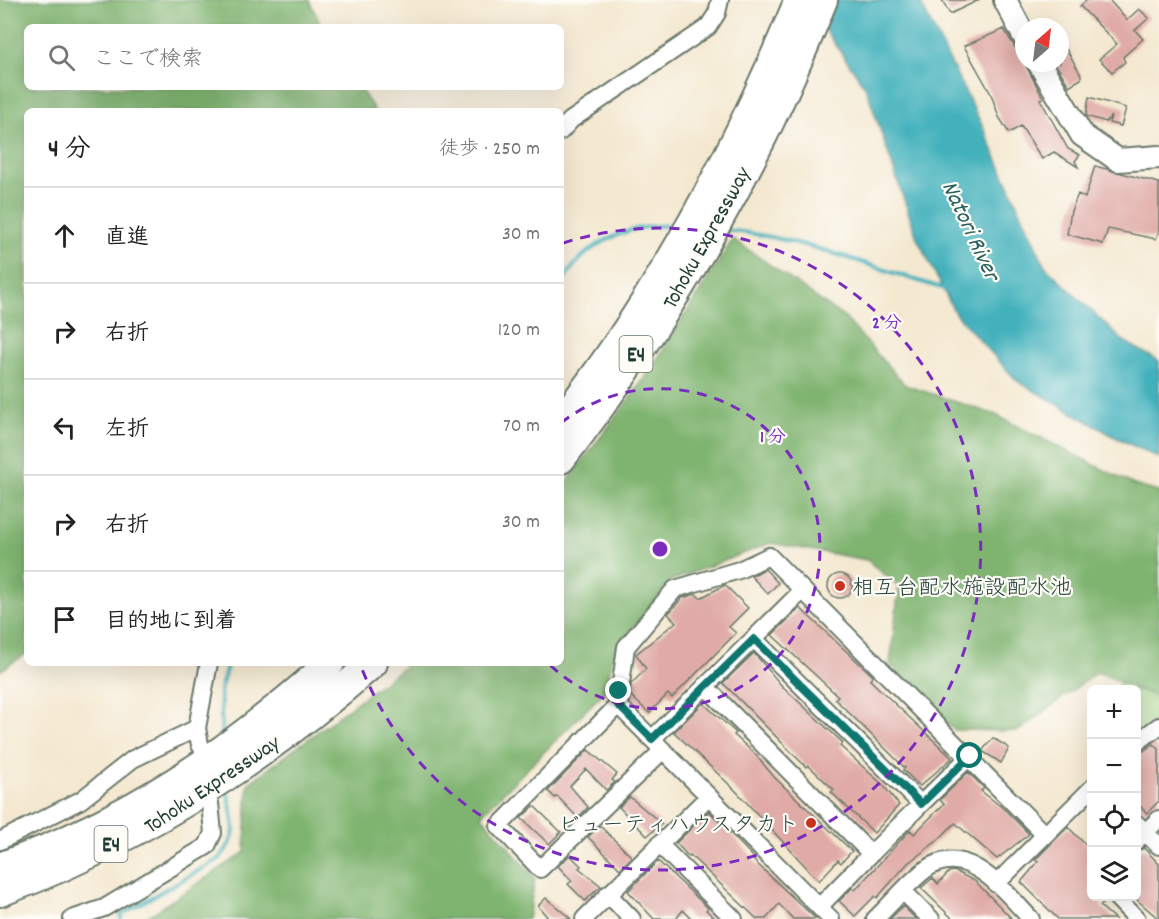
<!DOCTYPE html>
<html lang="ja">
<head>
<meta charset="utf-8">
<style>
  :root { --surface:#fff; --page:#f6f6f6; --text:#222; --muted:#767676; --line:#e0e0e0 }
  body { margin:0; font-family:Dekko,"Klee One",sans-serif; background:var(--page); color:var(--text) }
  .controls { position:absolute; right:18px; bottom:18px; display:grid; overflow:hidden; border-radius:9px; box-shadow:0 6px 24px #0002 }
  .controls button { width:54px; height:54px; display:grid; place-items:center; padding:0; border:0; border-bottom:2px solid var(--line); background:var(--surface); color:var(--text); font:30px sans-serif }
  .compass { position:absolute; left:1015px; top:18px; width:54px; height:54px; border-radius:50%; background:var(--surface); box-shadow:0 6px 24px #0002; rotate:28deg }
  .stop { position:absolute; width:18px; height:18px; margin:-14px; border:4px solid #0f766e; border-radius:50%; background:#fff }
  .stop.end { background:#0f766e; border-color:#fff; box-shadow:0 2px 6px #0008 }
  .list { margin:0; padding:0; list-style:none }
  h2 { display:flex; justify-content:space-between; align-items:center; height:78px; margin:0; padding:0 24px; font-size:26px }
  h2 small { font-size:20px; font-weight:400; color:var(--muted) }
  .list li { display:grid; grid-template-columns:39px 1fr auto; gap:18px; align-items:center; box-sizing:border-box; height:96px; padding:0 24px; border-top:2px solid var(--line) }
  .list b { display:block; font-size:22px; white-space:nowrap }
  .list em { font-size:20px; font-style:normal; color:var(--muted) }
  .icon { flex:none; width:33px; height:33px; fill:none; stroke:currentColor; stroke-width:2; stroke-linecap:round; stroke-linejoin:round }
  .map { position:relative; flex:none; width:1159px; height:919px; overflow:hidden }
  .search { position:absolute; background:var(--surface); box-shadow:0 6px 24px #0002; left:24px; top:24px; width:540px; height:66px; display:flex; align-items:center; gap:15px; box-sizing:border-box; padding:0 21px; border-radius:9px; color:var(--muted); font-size:22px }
  .panel { position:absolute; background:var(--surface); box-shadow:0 6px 24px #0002; left:24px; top:108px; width:540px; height:558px; border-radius:9px }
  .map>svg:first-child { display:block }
  .green { fill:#9fd281; stroke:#5f885a; stroke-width:1.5 }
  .forest { fill:#7fb46f; stroke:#4f7852; stroke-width:1.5 }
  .water { fill:#42b1bc; stroke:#307778; stroke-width:1.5 }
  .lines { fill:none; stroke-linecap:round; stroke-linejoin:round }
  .stream { stroke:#42b1bc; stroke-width:4 }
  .building { fill:#e0aaa6 }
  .street-casing { stroke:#6a796b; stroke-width:20 }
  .secondary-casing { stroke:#6a796b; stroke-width:26 }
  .highway-casing { stroke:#6a796b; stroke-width:32 }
  .street { stroke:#fff; stroke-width:16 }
  .secondary { stroke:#fff; stroke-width:22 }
  .highway { stroke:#fff; stroke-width:28 }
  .route { stroke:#0f766e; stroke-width:8 }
  .ring { fill:none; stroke:#7b2cbf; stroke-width:3; stroke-dasharray:10 8 }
  .poi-dot { fill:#c8321e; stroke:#fdfcf7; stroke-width:2 }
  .labels { text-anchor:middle; stroke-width:4.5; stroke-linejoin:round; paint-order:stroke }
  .shield { fill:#fdfcf7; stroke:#62766e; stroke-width:1.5 }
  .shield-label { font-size:21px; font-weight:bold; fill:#1f3d34 }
  .street-label { font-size:22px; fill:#1f3d34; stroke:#fdfcf7 }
  .poi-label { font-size:22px; fill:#1f3d34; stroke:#fdfcf7; text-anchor:start }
  .water-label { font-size:24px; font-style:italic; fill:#2a605d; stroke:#fdfcf7 }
  .centre { fill:#7b2cbf; stroke:#fdfcf7; stroke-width:3 }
  .ring-label { font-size:18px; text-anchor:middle; font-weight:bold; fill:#7b2cbf; stroke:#fdfcf7; stroke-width:4.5; stroke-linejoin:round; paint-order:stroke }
</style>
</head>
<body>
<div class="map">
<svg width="1159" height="919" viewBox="0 0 1159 919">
  <rect width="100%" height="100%" fill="#fdfcf7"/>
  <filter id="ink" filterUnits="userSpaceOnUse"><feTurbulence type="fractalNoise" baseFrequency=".0167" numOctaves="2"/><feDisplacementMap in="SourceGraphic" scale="12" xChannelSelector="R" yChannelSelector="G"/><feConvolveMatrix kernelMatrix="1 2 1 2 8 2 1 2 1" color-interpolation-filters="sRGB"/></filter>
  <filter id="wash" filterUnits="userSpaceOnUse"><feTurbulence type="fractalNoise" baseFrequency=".008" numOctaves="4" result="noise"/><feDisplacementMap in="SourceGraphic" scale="24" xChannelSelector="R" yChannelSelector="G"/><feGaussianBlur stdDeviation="1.35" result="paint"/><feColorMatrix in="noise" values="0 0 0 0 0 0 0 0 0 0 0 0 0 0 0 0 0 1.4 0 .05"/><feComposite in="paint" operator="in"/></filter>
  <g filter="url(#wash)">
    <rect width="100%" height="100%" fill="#f4e8d0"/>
    <path class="green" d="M1132 650 1159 655V718L1137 733 1136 690H1117Z"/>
    <path class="forest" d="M0 0H309L322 27H27V87H359L375 111H27V653L0 671Z
      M733 239 845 318 905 385 996 415 1134 485 1159 492V698L1097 672 1018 731 954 730 890 664 899 587 867 560 771 543 670 581 615 650 605 691 481 815 535 878 528 919H144L245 852 248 784 409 663H561V490L647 375Z"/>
    <path class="water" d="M804 0H919L981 123 1045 266 1122 340 1159 361V458L1115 437 1017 381 955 313 917 238 866 88Z"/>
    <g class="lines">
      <path class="stream" d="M724 230C802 237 873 268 948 290
        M561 286C581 243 632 222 678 226
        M222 735 220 690 228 663
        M121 919 122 914 219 859C244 829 231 822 227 787"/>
    </g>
    <g id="blocks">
      <path class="building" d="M942 0H979L950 14Z
        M1087 0H1109L1127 20 1139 9 1149 18 1135 30 1143 39 1123 57 1125 62 1112 72 1099 59 1117 44 1080 6Z
        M1004 29 1025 64 1043 98 1040 99 1068 149 1080 155 1075 161 1078 167 1054 152 1042 159 1021 126 1009 133 999 117 991 94 964 46Z
        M1060 38 1081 75V79L1069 86 1055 63H1060Z
        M1089 97 1126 108 1121 126 1109 123 1111 116 1106 122 1086 116Z
        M1095 166 1159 183V231L1156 239 1108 229 1103 244 1067 234 1071 211 1078 194 1085 198Z
        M765 569 778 583 768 594 751 576Z
        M828 586a12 12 0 1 1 24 0a12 12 0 1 1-24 0Z
        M725 585 748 608 729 627 736 633 672 698 668 694 649 713 630 695 631 684 646 669 636 654 676 622 668 614 682 598 696 594 700 598Z
        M800 608 873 676 870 680 952 758 920 786 903 770 905 768 835 699 838 696 772 635Z
        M754 653 782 686 843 743 840 746 883 785 899 805 874 833 831 792 834 790 808 765 806 767 723 683Z
        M703 703 734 731 736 733 734 735 755 754 774 777 852 851 841 863 838 860 819 881 735 790 674 732Z
        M993 738 1009 748 1001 763 982 751Z
        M1153 744 1159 749V801L1147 813 1137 803V756Z
        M588 750 617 774 612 780 615 782 606 790 586 769 570 786 588 807 578 818 557 796 555 798 548 791Z
        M968 772 984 788 981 791 1003 808 1029 834 997 859 955 823 937 841 908 863 877 898 875 896 855 916 839 901 852 888 855 890 910 830 914 834 944 804 940 800Z
        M630 797 662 824 647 836 619 807Z
        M534 806 561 832 549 844 521 818Z
        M709 811 755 859 753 860 816 919H793L779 904 766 919H757L690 855 689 857 676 843Z
        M600 826 632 857 620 869 588 837Z
        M1068 827 1086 845 1092 839V897H1095L1103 904 1100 906 1115 919H1058L1021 882 1038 862 1035 860Z
        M1144 848 1159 864V919L1137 900V851Z
        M570 855 581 866 579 868 601 886 585 901 568 884 572 881 558 866Z
        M658 861 708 908 706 910 716 919H692L683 910 676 919H654L628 891Z
        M954 871 975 881 1012 919H953L921 888 933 878 938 884 949 872Z
        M546 898 571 919H549L538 906Z
        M903 906 916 919H890Z"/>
    </g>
  </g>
  <g filter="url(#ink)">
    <use href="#blocks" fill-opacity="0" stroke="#6a796b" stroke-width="1.5"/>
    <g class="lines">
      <g class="street-casing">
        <path id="street" d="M561 131 571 120 708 27 717 13 720 0
          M705 686 871 854 921 804 754 639
          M618 705 831 919
          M652 739 802 591
          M1136 743 1159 726
          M200 745 197 728 209 663
          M663 750 540 869 499 826 618 705 626 647 675 589 739 570 769 556 1045 835
          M921 804 970 756
          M1136 823 1159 846
          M0 841 81 800 133 759 197 728
          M1136 841 1159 819
          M659 844 734 919
          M996 884 1092 788
          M904 892 931 919
          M608 894 632 919
          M1115 896 1137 919
          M819 907 871 854
          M72 919 104 908 207 846 213 833 210 803
          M584 919 709 796
          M875 919C892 903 907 884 925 870 966 839 1005 892 1031 919"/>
      </g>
      <g class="secondary-casing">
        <path id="secondary" d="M1005 0 1024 36
          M1039 63 1082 135 1118 160 1159 157"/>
      </g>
      <g class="highway-casing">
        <path id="highway" d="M561 421C661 294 738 148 799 0
          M561 459C668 321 759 163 823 0
          M0 867C131 820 226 755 330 663
          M0 892C138 841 263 760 373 663"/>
      </g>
      <use href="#street" class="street"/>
      <use href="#secondary" class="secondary"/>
      <use href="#highway" class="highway"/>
    </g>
  </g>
  <g class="lines" filter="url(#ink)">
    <path class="route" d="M619 691 618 705 652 739 754 639 921 804 970 756"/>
  </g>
  <g class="ring">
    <path d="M561 423A160 160 0 1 1 548 663"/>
    <path d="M563 243A321 321 0 1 1 360 664"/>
  </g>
  <g class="poi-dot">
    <circle cx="840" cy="586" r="6"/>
    <circle cx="811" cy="823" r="6"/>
  </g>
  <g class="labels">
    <g class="shield">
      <rect x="619.5" y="336" width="33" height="36" rx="4.5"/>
      <rect x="94.5" y="826" width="33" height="36" rx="4.5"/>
    </g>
    <g class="shield-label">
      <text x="636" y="361">E4</text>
      <text x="111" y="851">E4</text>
    </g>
    <g class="street-label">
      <text transform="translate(705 237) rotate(-61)" y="8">Tohoku Expressway</text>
      <text transform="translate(211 783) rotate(-34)" y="8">Tohoku Expressway</text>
    </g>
    <g class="poi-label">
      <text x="852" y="594">相互台配水施設配水池</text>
      <text x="799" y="831" text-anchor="end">ビューティハウスタカト</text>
    </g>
    <g class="water-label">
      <text transform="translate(972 230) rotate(65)" y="8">Natori River</text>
    </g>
  </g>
  <circle cx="660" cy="549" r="9" class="centre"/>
  <g class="ring-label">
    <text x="887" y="328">2 分</text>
    <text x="773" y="442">1 分</text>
  </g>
</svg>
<div class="controls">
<button>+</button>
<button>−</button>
<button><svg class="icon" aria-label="locate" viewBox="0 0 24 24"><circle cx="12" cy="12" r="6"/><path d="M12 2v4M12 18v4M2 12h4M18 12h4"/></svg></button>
<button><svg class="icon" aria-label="layers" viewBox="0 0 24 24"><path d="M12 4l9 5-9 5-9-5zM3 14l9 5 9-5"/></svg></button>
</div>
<svg class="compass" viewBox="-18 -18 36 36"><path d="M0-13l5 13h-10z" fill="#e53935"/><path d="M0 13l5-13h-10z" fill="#767676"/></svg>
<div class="stop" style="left:970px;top:756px"></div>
<div class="stop end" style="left:619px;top:691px"></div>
<div class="search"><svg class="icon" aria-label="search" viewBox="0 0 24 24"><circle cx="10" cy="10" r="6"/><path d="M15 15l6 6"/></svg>ここで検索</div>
<section class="panel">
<h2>4 分<small>徒歩 · 250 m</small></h2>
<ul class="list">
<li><svg class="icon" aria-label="ahead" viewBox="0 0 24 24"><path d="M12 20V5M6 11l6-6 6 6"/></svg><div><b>直進</b></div><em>30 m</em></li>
<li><svg class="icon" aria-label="right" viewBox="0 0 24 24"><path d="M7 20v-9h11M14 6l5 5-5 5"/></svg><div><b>右折</b></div><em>120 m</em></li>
<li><svg class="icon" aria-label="left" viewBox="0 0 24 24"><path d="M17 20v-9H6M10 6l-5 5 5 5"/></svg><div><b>左折</b></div><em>70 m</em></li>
<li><svg class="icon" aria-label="right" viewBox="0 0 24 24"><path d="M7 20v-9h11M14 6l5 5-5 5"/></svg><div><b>右折</b></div><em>30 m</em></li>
<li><svg class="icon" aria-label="arrive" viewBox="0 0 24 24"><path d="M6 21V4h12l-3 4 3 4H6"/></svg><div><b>目的地に到着</b></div></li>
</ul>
</section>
</div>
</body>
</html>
